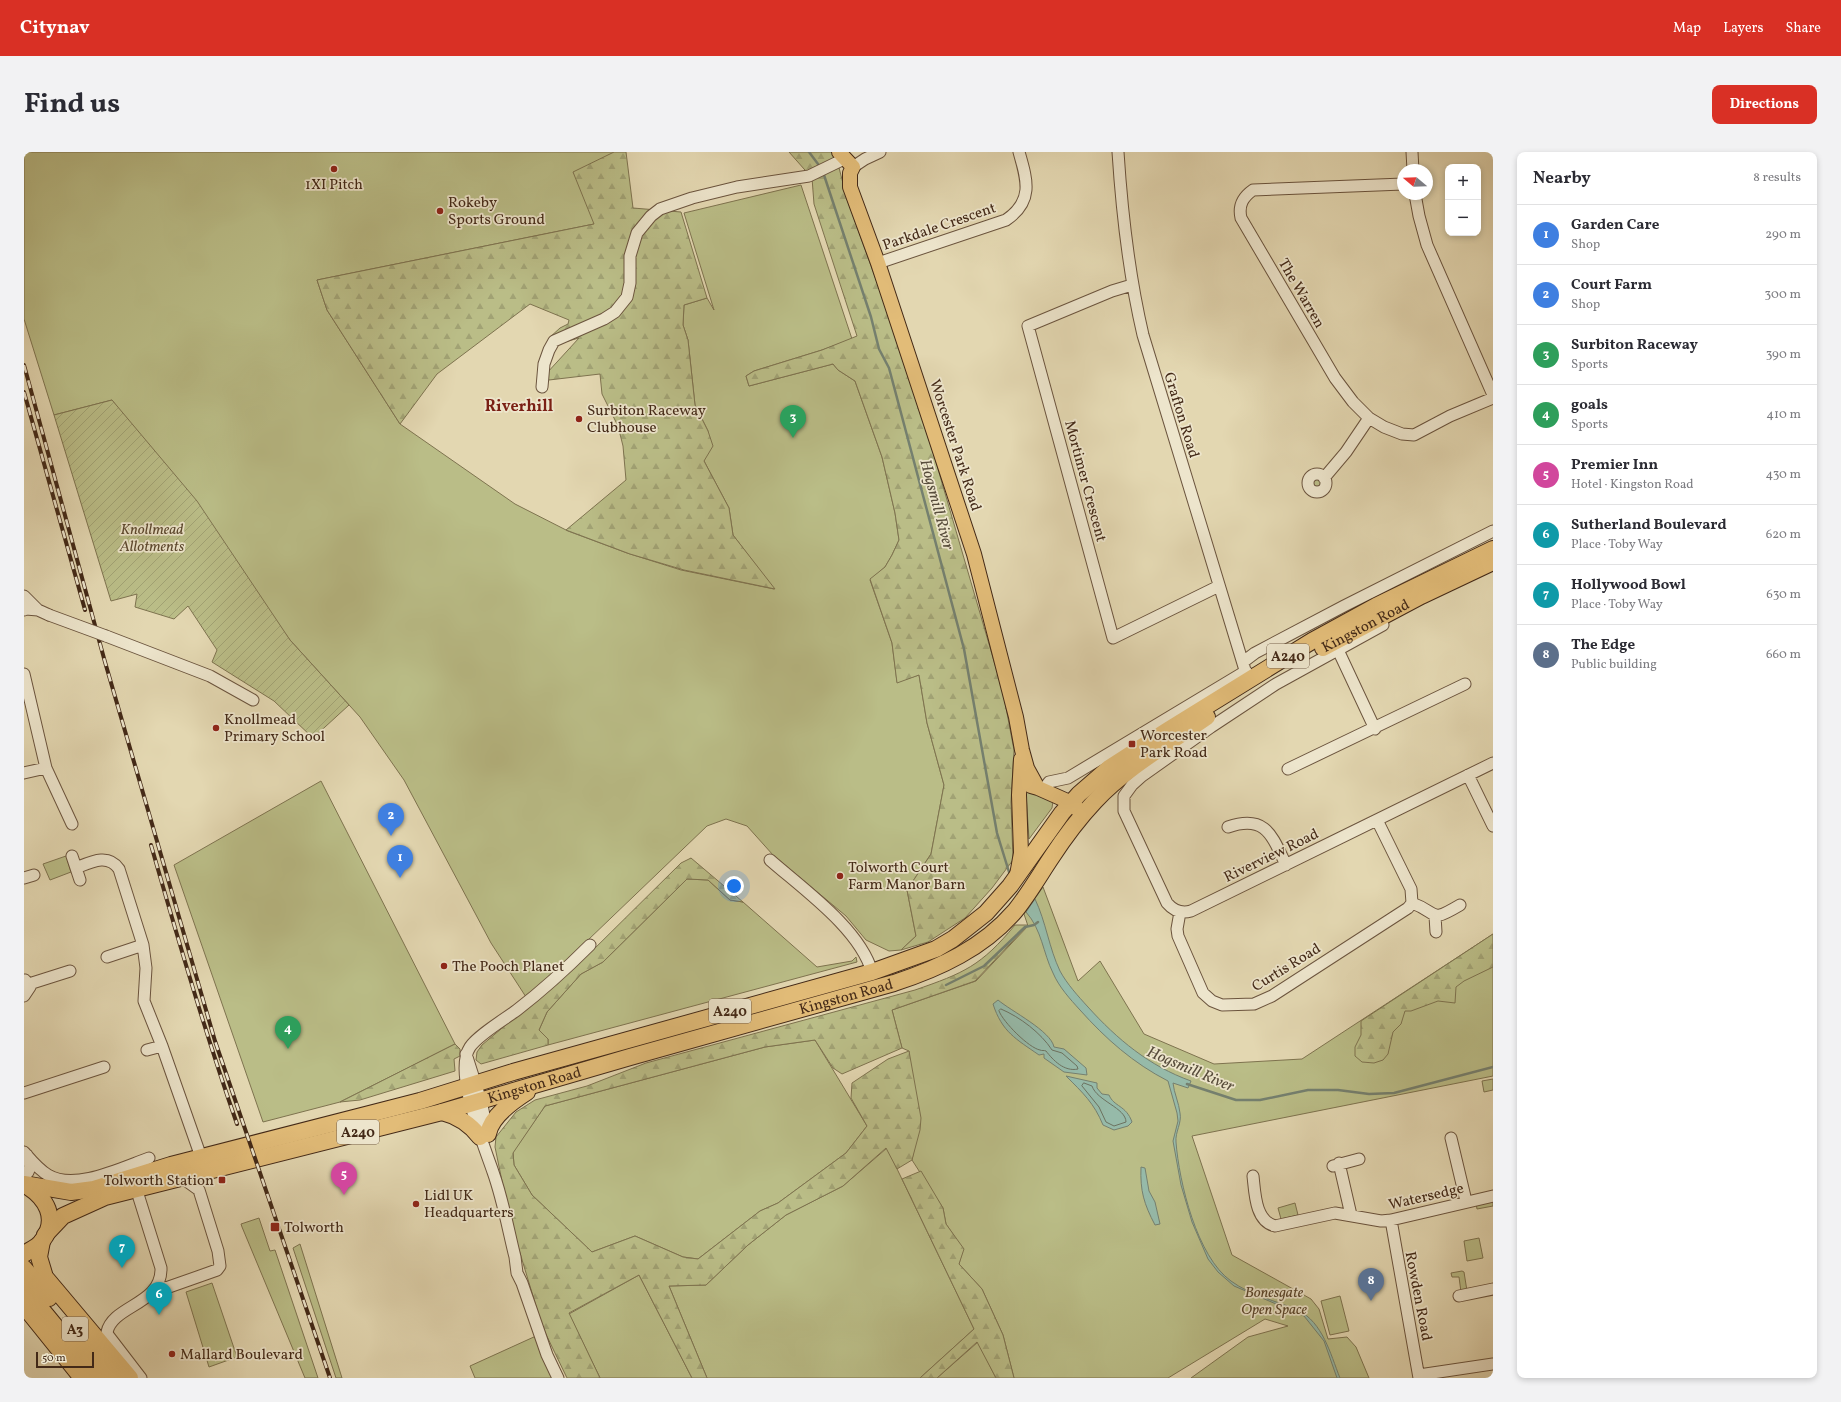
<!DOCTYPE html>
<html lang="en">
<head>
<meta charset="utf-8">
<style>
  :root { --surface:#fff; --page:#f2f2f3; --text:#2b2b33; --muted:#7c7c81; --line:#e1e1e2; --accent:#d93025 }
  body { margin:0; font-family:Vollkorn,serif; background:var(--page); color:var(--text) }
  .controls { position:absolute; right:12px; top:12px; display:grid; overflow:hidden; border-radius:8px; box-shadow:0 2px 6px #0003 }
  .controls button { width:36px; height:36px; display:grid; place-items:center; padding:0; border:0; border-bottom:1px solid var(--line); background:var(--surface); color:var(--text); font:20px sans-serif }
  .compass { position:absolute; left:1373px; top:12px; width:36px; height:36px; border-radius:50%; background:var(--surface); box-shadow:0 2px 6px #0003; rotate:289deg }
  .scale { position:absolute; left:12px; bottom:10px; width:58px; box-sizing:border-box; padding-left:4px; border:2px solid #432917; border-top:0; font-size:11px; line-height:14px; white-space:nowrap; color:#432917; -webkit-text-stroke:3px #ede5cc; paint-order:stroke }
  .you { position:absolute; left:710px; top:734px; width:14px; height:14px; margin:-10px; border:3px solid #fff; border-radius:50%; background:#1a73e8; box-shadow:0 0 0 6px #1a73e833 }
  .badge { display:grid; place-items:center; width:26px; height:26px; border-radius:50%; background:var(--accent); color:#fff; font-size:13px; font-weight:700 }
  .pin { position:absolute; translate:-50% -33px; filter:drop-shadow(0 1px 2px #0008) }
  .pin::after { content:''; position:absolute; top:21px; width:14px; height:12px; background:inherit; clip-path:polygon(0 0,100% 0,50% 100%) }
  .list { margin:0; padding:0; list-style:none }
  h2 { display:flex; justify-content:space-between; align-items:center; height:52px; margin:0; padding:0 16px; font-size:17px }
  h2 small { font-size:13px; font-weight:400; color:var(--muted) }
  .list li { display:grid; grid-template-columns:26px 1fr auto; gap:12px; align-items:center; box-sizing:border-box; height:60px; padding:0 16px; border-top:1px solid var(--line) }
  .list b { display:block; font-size:15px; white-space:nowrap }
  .list p { margin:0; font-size:13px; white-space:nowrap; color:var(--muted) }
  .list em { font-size:13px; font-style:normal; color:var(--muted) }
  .map { position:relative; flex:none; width:1469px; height:1226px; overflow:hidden; border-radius:8px }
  header { display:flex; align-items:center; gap:24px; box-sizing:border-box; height:56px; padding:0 20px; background:var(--accent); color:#fff }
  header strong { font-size:19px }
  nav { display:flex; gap:22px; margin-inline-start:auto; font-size:14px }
  .intro { display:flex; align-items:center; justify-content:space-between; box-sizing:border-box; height:96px; padding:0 24px }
  h1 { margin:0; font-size:28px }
  .button { padding:10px 18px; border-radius:8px; background:var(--accent); color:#fff; font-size:14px; font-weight:700 }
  main { display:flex; gap:24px; padding:0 24px }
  aside { flex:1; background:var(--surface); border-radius:8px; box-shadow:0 2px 6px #0003 }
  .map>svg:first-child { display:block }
  .green { fill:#babd87; stroke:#7e734f }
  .forest { fill:url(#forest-firs); stroke:#7e734f }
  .garden { fill:url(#garden-furrows); stroke:#7e734f }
  .water { fill:#96baa9; stroke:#75806f }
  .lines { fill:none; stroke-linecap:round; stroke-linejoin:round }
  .shore { stroke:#6c7260; stroke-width:1 }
  .stream { stroke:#75806f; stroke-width:2.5 }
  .minor-casing { stroke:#6b543e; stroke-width:13 }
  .major-casing { stroke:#432917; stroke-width:16 }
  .highway-casing { stroke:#432917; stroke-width:18 }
  .minor { stroke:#ede5cc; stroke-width:11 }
  .major { stroke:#e2bc78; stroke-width:14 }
  .highway { stroke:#e2bc78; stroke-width:16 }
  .rail-casing { stroke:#432917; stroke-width:4 }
  .rail { stroke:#ede5cc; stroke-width:2.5; stroke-dasharray:8; stroke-linecap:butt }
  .minor-bridge-casing { stroke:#6b543e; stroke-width:13; stroke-linecap:butt }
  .minor-bridge { stroke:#ede5cc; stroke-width:11 }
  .poi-dot { fill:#8f2418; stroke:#ede5cc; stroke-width:1.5 }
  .labels { text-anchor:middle; stroke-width:3.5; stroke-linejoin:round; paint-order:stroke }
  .shield { fill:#ede5cc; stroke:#76614d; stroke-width:1 }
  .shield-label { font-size:14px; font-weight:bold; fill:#432917 }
  .poi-label { font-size:15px; fill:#432917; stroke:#ede5cc; text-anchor:start }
  .street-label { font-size:15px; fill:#432917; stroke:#ede5cc }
  .park-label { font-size:15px; font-style:italic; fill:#5b472d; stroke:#ede5cc }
  .neighbourhood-label { font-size:16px; font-weight:bold; fill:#7a1f14; stroke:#ede5cc }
  .water-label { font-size:16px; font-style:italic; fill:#584d3c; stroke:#ede5cc }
</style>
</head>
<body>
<header>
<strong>Citynav</strong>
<nav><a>Map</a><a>Layers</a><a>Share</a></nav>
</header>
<div class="intro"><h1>Find us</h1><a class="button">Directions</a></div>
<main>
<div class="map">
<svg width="1469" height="1226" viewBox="0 0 1469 1226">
  <defs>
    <pattern id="forest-firs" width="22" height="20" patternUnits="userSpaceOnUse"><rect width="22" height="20" fill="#babd87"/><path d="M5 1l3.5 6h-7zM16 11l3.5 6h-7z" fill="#a1a274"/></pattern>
    <pattern id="garden-furrows" width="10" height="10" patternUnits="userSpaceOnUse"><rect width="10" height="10" fill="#babd87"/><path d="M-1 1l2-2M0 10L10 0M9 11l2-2" fill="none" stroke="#a1a274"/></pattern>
  </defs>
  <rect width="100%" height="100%" fill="#e3d7b1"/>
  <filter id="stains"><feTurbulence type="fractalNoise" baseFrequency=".005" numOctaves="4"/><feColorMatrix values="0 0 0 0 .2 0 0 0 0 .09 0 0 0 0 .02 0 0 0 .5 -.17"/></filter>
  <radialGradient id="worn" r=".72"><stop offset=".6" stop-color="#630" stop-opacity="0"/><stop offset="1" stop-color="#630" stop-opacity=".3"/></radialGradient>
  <path class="green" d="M0 0H590L570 72 293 128 303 158 376 272 491 352 544 379 603 401 657 418 750 437 709 383 705 356 680 309 684 279 671 253 664 188 659 173 660 153 683 146 690 158 660 61 777 33 828 187 798 198 730 219 722 224 725 234 809 212 814 218 831 229 858 305 871 361 875 388 868 403 861 415 846 428 868 491 873 530 895 523 903 571 920 633 907 702 883 738 892 784 877 798 865 799 842 788 822 764 749 703 723 674 702 667 683 674 540 811 502 845 467 791 380 628 336 565 266 488 88 248 30 263 0 167Z
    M1288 332a5 5 0 1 1 10 0a5 5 0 1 1-10 0Z
    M297 629 431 892 316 950 239 970 150 713Z
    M1008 639 1029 649 1028 656 1005 687 1002 641Z
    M42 704 47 720 26 728 19 712Z
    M663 727 684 728 706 748 719 750 793 815 828 809 832 805 833 810 524 893V887L515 878 523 860 557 822 579 810Z
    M1019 735 1054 829 1076 809 1120 882 1190 912 1278 907 1469 782V924L1168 984 1208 1103 1287 1147 1295 1157 1304 1187 1323 1185 1332 1195 1345 1226H1167L1224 1185 1264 1174 1241 1167 1144 1226H990L979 1183 958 1137 935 1112 939 1097 922 1072 919 1056 888 1008 891 993 885 899 878 896 868 858 952 829 1004 774 1000 762Z
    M791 888 843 974 822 1001 754 1051 736 1059 674 1107 659 1105 611 1084 568 1100 508 1043 490 1013 489 1000 521 954 741 895Z
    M1469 927V938L1460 940 1458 929Z
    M863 996 950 1177 896 1226H683L645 1134 682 1133 724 1093 762 1063 819 1034Z
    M1469 1047V1054L1453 1057 1452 1051Z
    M1271 1051 1274 1063 1257 1067 1254 1056Z
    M235 1066 246 1099 251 1098 294 1226H281L218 1075 217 1072Z
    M1455 1086 1459 1106 1443 1109 1440 1089Z
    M276 1092 318 1226H312L269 1096Z
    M1438 1119 1440 1120 1443 1139 1437 1140 1435 1125H1428L1427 1121Z
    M615 1123 668 1226H576L545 1162Z
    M188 1131 213 1205 185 1215 162 1140Z
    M1316 1144 1325 1179 1306 1183 1297 1149Z
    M512 1184 529 1226H451L446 1214Z
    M954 1190 972 1226H913Z"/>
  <path class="forest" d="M590 0H602L609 56 657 60 683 146 660 153 659 173 664 188 671 253 684 279 689 294 680 309 705 356 709 383 751 437 660 418 606 402 542 378 602 328 599 294 594 274 578 242 576 222 525 228 522 222 555 186 537 191 525 186 536 176 544 172 545 168 506 152 413 222 376 272 303 158 293 128 570 72 549 20Z
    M765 0H811L823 47 888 228 979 540 990 598 987 650 989 708 968 736 941 766 904 790 877 798 892 784 883 738 907 702 920 633 903 571 895 523 873 531 868 491 846 427 861 415 868 403 875 388 871 361 858 305 831 229 814 218 809 212 725 234 722 224 730 219 798 198 833 184 790 52 788 26Z
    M667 706 719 750 706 748 684 728 663 727 579 810 557 822 523 860 515 878 524 887V893L457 912 452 908 453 900 458 893 561 806 657 711Z
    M991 773H1004L951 829 868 858 878 896 818 922 809 916 791 888 741 895 521 954 489 1001 490 1013 508 1043 568 1100 611 1084 659 1105 674 1107 736 1059 754 1051 822 1001 843 974 827 946 828 931 864 907 885 899 897 966 896 978 888 1008 873 1017 862 996 819 1034 762 1063 724 1093 682 1133 645 1134 683 1226H668L615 1123 545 1161 576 1226H543L518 1174 493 1091 479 1034 471 995 472 985 492 960 511 948 563 934 622 911 891 838C940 821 957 814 991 773Z
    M1469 782V815L1440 829 1432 835 1431 851 1414 849 1387 859H1381L1377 872 1369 880 1364 902 1359 908 1350 911 1338 910 1331 904V895L1337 883V869Z
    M431 892 436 897V904L430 907 431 919 336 948 316 950Z
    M897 1019 919 1056 922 1072 940 1097 935 1112 958 1137 979 1183 990 1226H972L953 1190 913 1226H896L950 1177 878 1027Z"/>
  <path class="garden" d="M88 248 173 349 266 488 325 553 289 586 250 549 188 510 193 498 164 454 150 467 111 455 113 442 87 449 30 263Z"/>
  <path class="water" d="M1011 747C1022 770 1025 796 1036 819 1043 832 1054 844 1064 855 1093 887 1125 914 1167 929L1164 936 1149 931C1150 941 1155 951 1156 961 1158 971 1151 980 1152 990 1155 1030 1173 1105 1207 1129 1226 1143 1252 1149 1274 1158 1299 1171 1306 1201 1316 1226H1313L1300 1189 1280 1164 1210 1134 1194 1120 1184 1107 1168 1070 1157 1033 1149 989 1154 969 1153 961 1144 929C1109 911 1082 887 1056 858 1046 847 1035 835 1029 821 1019 801 1018 778 1002 760Z
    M974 848C987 859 1027 879 1030 895L1040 897 1062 916 1063 923 1040 920 1020 906V902L1015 903C992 887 978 880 969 852Z
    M1042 924 1073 931V936L1078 942 1085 943C1090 955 1102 953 1108 970L1104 974 1090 978 1079 973C1070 951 1059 941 1042 924Z
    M1117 1015 1121 1016 1125 1039 1131 1050 1136 1072 1131 1073C1120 1052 1116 1039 1117 1015Z"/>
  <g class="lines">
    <path class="shore" d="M977 857C996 865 1017 881 1028 898L1038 901 1053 914 1054 917C1040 920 1029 908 1022 899 1020 898 1018 899 1016 898 1005 896 979 870 975 859Z
      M1060 931 1068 934C1073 949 1102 956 1102 970L1090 974 1082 970 1075 955 1058 934Z"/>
    <path class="stream" d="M785 0 797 16
      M799 20 847 165 855 197 865 216 940 497 973 681 985 720
      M922 833 960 814 1001 775 1010 773 1014 770
      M1163 932 1212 948H1236L1284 938H1314L1345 942 1370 941 1469 915"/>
    <g class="minor-casing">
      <path id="minor" d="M1094 0C1098 62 1105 123 1119 183L1224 528
        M1388 0 1389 18
        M829 15 841 7 856 0
        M1379 32 1229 38C1219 45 1214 53 1217 66L1311 226 1329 250 1345 266 1360 275 1378 282 1390 283 1426 264 1469 246
        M1391 42 1395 64 1403 93 1469 243
        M854 111 982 68C1010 49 1003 28 995 0
        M1108 133 1088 139 1004 174 1089 486 1195 434
        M518 235 520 212 525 198 530 189 580 167 591 160 603 145 606 131V104L613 81 627 64 636 57 668 46 713 35 785 24 820 7
        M1284 331a9 9 0 1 1 18 0a9 9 0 1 1-18 0Z
        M1300 326 1322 300 1345 266
        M0 444 14 458
        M0 458 2 457 14 458 25 463
        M1359 473 1252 532 1187 575 1118 624 1108 633 1100 644V659L1143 751C1149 758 1157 762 1167 759L1469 611
        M82 484 186 524 229 548
        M1314 498 1351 577
        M1219 510 1231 501 1320 454 1469 379
        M0 522 22 616 48 672
        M1264 617 1441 532
        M0 621 22 616
        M1444 623 1469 674
        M1019 638 1025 630 1044 626 1222 519
        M1204 675C1242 662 1248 684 1262 713
        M48 704 56 728
        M746 708C779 737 836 777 848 820
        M52 716C67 710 84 701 95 717L119 793 122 816 120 849 138 894 177 1005
        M0 726 10 723
        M1388 751C1416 761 1404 772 1436 753
        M1156 760 1153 777 1154 784 1179 841 1188 849 1198 853 1230 852 1248 844 1384 756 1388 751 1387 737 1353 668
        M1411 764 1412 780
        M83 805 119 793
        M5 832 46 819
        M0 844 6 835 1 828
        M123 898 138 894
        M442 902 457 949 464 982
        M0 941 80 915
        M1427 986 1442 1049
        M0 1000C7 1008 14 1017 24 1023 51 1039 97 1016 125 1006
        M1315 1011 1327 1063
        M1309 1014 1335 1007
        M0 1024C8 1019 6 1011 3 1003
        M1229 1024C1231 1041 1231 1069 1251 1074L1311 1061 1357 1069 1367 1068 1469 1044
        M1367 1068 1395 1226
        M133 1134 142 1136 193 1118 196 1114 194 1099 175 1038 157 1025
        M1435 1144 1469 1137
        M83 1180C89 1153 138 1153 137 1116L112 1036
        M83 1180 84 1183 117 1226
        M1395 1223 1469 1212
        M534 1226 523 1203 498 1131 493 1121 491 1105C484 1077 479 1048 469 1020 460 993 429 920 446 895 454 883 481 867 493 858 519 838 543 816 566 793"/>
    </g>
    <g class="major-casing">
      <path id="major" d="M815 0 829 15 826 21V35L854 111 950 402 992 565 998 598 1003 616 1014 636
        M1007 634 1014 636 1050 652 1054 658
        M993 723 997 701 995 643 997 607"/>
    </g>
    <g class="highway-casing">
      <g id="highway">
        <path id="s1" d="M1299 496 1397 444 1469 410"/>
        <path d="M418 960C434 964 446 972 456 985"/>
        <path d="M464 982C467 964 489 949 503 940"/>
        <path d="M0 1032 47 1040 70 1037 147 1013 396 949 489 920 848 820 912 797 929 787 962 761 986 734 1038 661 1055 642 1085 616 1144 578 1288 489 1352 454 1469 397"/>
        <path id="s2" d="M21 1083 39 1064 81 1045 418 960 606 905 870 831C916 816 959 796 991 759 1004 743 1015 724 1027 706 1040 686 1055 666 1071 649 1103 615 1146 591 1183 565"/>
        <path d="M18 1089 15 1105 21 1125 106 1226"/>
        <path d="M0 1102C6 1098 14 1095 18 1089 35 1067 22 1045 1 1033"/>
        <path d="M0 1116 25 1146"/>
        <path d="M0 1136 74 1226"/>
        <path d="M0 1154 58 1226"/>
        <path d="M59 1187 91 1226"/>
      </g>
    </g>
    <use href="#minor" class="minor"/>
    <use href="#major" class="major"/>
    <use href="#highway" class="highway"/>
    <g class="rail-casing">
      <path id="rail" d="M0 213 81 510 191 889 306 1226
        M0 240 61 458
        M127 693C154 787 181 880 213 972"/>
    </g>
    <use href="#rail" class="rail"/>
    <g class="minor-bridge-casing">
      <path id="minor-bridge" d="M25 463 82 484"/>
    </g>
    <use href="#minor-bridge" class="minor-bridge"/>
  </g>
  <g class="poi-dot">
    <circle cx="310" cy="17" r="4"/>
    <circle cx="416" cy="59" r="4"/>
    <circle cx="555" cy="267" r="4"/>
    <circle cx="192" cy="576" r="4"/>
    <rect x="1104" y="588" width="8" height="8" rx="2"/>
    <circle cx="816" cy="724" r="4"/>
    <circle cx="420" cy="814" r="4"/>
    <rect x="194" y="1024" width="8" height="8" rx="2"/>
    <circle cx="392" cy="1052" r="4"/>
    <rect x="246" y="1070" width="10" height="10" rx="2"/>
    <circle cx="148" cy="1202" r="4"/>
  </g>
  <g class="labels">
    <g class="shield">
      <rect x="1243" y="492" width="42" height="24" rx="3"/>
      <rect x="685" y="847" width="42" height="24" rx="3"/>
      <rect x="313" y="968" width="42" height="24" rx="3"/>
      <rect x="38" y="1165" width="26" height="24" rx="3"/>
    </g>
    <g class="shield-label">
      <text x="1264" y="509">A240</text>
      <text x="706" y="864">A240</text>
      <text x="334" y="985">A240</text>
      <text x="51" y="1182">A3</text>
    </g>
    <g class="poi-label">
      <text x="310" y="37" text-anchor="middle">1XI Pitch</text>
      <text x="424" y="55">Rokeby<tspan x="424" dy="17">Sports Ground</tspan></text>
      <text x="563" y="263">Surbiton Raceway<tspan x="563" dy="17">Clubhouse</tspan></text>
      <text x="200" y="572">Knollmead<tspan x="200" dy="17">Primary School</tspan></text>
      <text x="1116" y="588">Worcester<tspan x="1116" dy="17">Park Road</tspan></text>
      <text x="824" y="720">Tolworth Court<tspan x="824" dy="17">Farm Manor Barn</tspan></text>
      <text x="428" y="819">The Pooch Planet</text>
      <text x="190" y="1033" text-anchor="end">Tolworth Station</text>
      <text x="400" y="1048">Lidl UK<tspan x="400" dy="17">Headquarters</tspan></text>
      <text x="260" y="1080">Tolworth</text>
      <text x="156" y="1207">Mallard Boulevard</text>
    </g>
    <g class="street-label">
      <text transform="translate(915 74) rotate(-19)" y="5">Parkdale Crescent</text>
      <text transform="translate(1278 141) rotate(60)" y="5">The Warren</text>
      <text transform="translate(1158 263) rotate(73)" y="5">Grafton Road</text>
      <text transform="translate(932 293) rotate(72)" y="5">Worcester Park Road</text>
      <text transform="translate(1062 329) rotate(75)" y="5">Mortimer Crescent</text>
      <text dy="5" stroke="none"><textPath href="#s1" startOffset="48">Kingston Road</textPath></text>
      <text transform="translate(1247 703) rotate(-26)" y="5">Riverview Road</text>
      <text transform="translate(1262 815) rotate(-32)" y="5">Curtis Road</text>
      <text dy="5" stroke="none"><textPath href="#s2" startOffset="840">Kingston Road</textPath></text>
      <text dy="5" stroke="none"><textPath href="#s2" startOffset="516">Kingston Road</textPath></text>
      <text transform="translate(1402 1044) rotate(-13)" y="5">Watersedge</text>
      <text transform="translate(1395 1144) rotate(79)" y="5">Rowden Road</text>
    </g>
    <g class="park-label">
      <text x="128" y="382">Knollmead<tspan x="128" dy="17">Allotments</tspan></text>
      <text x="1250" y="1145">Bonesgate<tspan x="1250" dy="17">Open Space</tspan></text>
    </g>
    <g class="neighbourhood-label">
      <text x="495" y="259">Riverhill</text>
    </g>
    <g class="water-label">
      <text transform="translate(914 352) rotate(75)" y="6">Hogsmill River</text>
      <text transform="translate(1167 916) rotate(23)" y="6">Hogsmill River</text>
    </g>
  </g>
  <rect width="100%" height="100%" filter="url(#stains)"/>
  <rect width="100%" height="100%" fill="url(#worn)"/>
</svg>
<div class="controls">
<button>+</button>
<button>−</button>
</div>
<svg class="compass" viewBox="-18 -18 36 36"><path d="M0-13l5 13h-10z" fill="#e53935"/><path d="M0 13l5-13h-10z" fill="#7c7c81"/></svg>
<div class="scale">50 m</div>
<div class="you"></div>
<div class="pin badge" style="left:376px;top:726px;background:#3f7fe0">1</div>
<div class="pin badge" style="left:367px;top:684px;background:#3f7fe0">2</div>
<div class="pin badge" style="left:769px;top:286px;background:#2e9e5b">3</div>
<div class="pin badge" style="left:264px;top:897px;background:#2e9e5b">4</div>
<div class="pin badge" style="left:320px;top:1043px;background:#d1479c">5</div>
<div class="pin badge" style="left:135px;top:1163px;background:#0f9aa8">6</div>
<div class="pin badge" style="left:98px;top:1116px;background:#0f9aa8">7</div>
<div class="pin badge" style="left:1347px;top:1149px;background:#5c6f8a">8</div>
</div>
<aside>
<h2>Nearby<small>8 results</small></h2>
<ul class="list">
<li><span class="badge" style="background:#3f7fe0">1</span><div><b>Garden Care</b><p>Shop</p></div><em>290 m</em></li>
<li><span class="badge" style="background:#3f7fe0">2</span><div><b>Court Farm</b><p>Shop</p></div><em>300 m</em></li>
<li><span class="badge" style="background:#2e9e5b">3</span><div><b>Surbiton Raceway</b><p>Sports</p></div><em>390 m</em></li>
<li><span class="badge" style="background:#2e9e5b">4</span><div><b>goals</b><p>Sports</p></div><em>410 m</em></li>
<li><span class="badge" style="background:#d1479c">5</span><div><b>Premier Inn</b><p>Hotel · Kingston Road</p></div><em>430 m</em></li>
<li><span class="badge" style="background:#0f9aa8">6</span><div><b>Sutherland Boulevard</b><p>Place · Toby Way</p></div><em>620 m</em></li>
<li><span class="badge" style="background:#0f9aa8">7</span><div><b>Hollywood Bowl</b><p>Place · Toby Way</p></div><em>630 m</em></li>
<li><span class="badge" style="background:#5c6f8a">8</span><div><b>The Edge</b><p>Public building</p></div><em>660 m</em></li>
</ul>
</aside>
</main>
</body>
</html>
